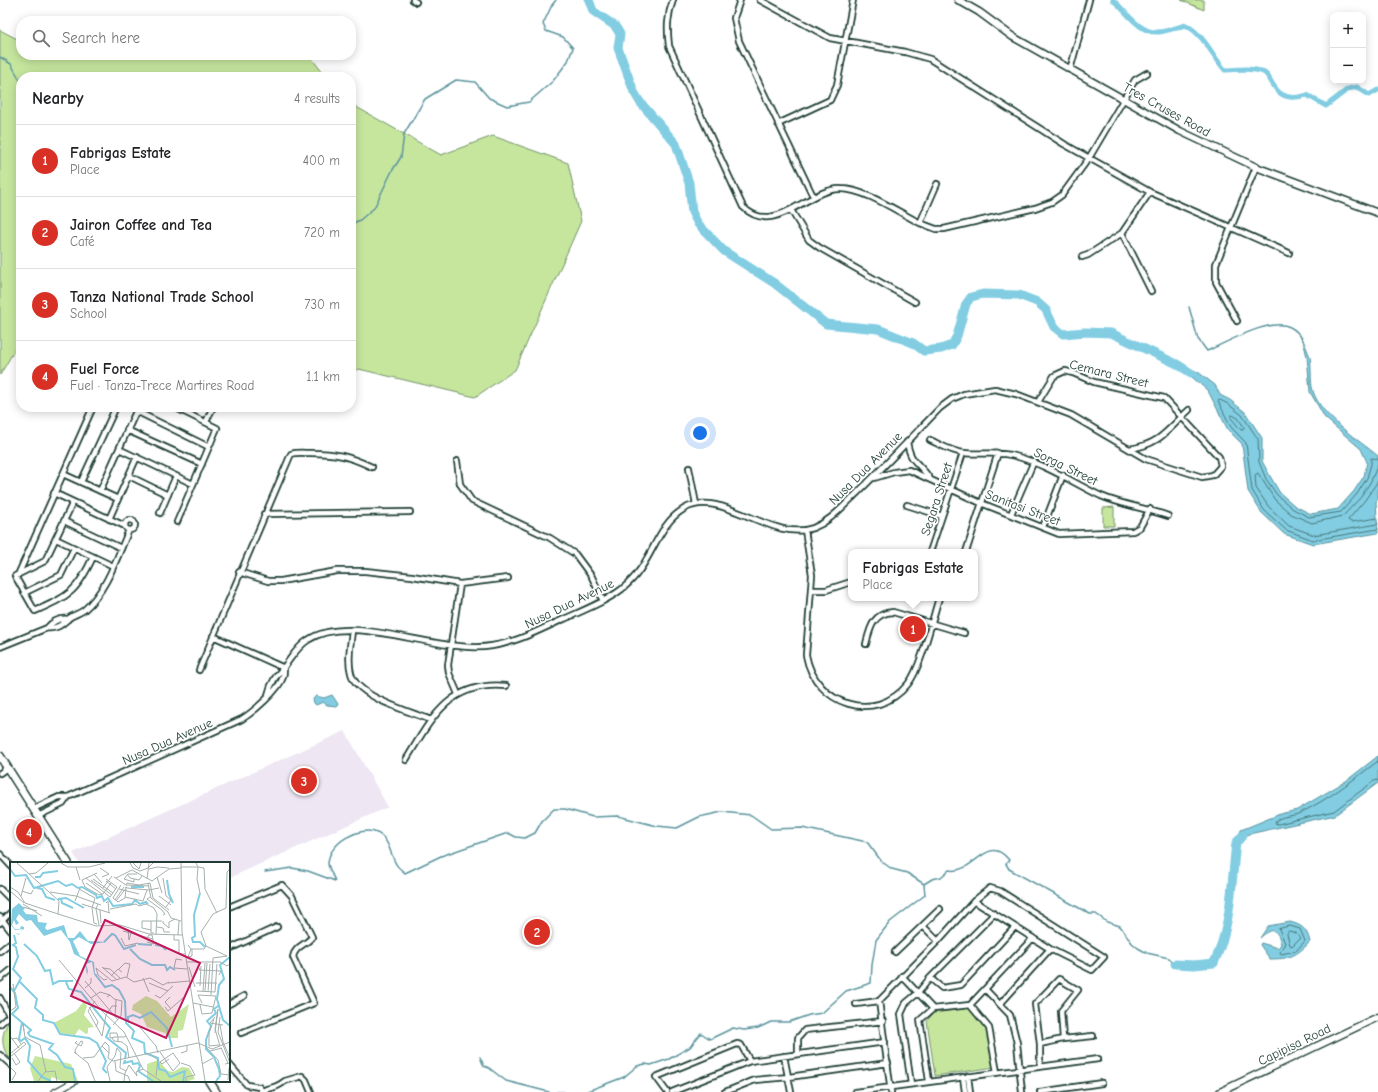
<!DOCTYPE html>
<html lang="en">
<head>
<meta charset="utf-8">
<style>
  :root { --surface:#fff; --page:#f6f6f6; --text:#202124; --muted:#757577; --line:#e0e0e0; --accent:#d93025 }
  body { margin:0; font-family:"Comic Neue",sans-serif; background:var(--page); color:var(--text) }
  .controls { position:absolute; right:12px; top:12px; display:grid; overflow:hidden; border-radius:8px; box-shadow:0 2px 10px #0003 }
  .controls button { width:36px; height:36px; display:grid; place-items:center; padding:0; border:0; border-bottom:1px solid var(--line); background:var(--surface); color:var(--text); font:20px sans-serif }
  .you { position:absolute; left:700px; top:433px; width:14px; height:14px; margin:-10px; border:3px solid #fff; border-radius:50%; background:#1a73e8; box-shadow:0 0 0 6px #1a73e833 }
  .badge { display:grid; place-items:center; width:26px; height:26px; border-radius:50%; background:var(--accent); color:#fff; font-size:13px; font-weight:700 }
  .pin { position:absolute; translate:-50% -50%; border:2px solid #fff; box-shadow:0 1px 4px #0006 }
  .popup { position:absolute; left:848px; top:549px; width:130px; height:52px; box-sizing:border-box; display:grid; place-content:center; border-radius:8px; background:var(--surface); filter:drop-shadow(0 1px 3px #0005); font-size:13px; white-space:nowrap; color:var(--muted) }
  .popup b { font-size:15px; color:var(--text) }
  .popup::after { content:''; position:absolute; left:50%; top:100%; margin-left:-8px; border:8px solid transparent; border-top-color:var(--surface) }
  .list { margin:0; padding:0; list-style:none }
  h2 { display:flex; justify-content:space-between; align-items:center; height:52px; margin:0; padding:0 16px; font-size:17px }
  h2 small { font-size:13px; font-weight:400; color:var(--muted) }
  .list li { display:grid; grid-template-columns:26px 1fr auto; gap:12px; align-items:center; box-sizing:border-box; height:72px; padding:0 16px; border-top:1px solid var(--line) }
  .list b { display:block; font-size:15px; white-space:nowrap }
  .list p { margin:0; font-size:13px; white-space:nowrap; color:var(--muted) }
  .list em { font-size:13px; font-style:normal; color:var(--muted) }
  .icon { flex:none; width:22px; height:22px; fill:none; stroke:currentColor; stroke-width:2; stroke-linecap:round; stroke-linejoin:round }
  .map { position:relative; flex:none; width:1378px; height:1092px; overflow:hidden }
  .search { position:absolute; background:var(--surface); box-shadow:0 2px 10px #0003; left:16px; top:16px; width:340px; height:44px; display:flex; align-items:center; gap:10px; box-sizing:border-box; padding:0 14px; border-radius:16px; color:var(--muted); font-size:15px }
  .panel { position:absolute; background:var(--surface); box-shadow:0 2px 10px #0003; left:16px; top:72px; width:340px; height:340px; border-radius:16px }
  .map>svg:first-child { display:block }
  .built { fill:#eee6f3 }
  .green { fill:#c6e69e; stroke:#729269 }
  .water { fill:#82cde2; stroke:#5a939c }
  .lines { fill:none; stroke-linecap:round; stroke-linejoin:round }
  .shore { stroke:#47777a; stroke-width:1 }
  .stream { stroke:#5a939c; stroke-width:1.5 }
  .canal { stroke:#82cde2; stroke-width:5 }
  .river { stroke:#82cde2; stroke-width:9 }
  .minor-casing { stroke:#1f3d34; stroke-width:8 }
  .tertiary-casing { stroke:#1f3d34; stroke-width:8 }
  .secondary-casing { stroke:#1f3d34; stroke-width:9 }
  .primary-casing { stroke:#1f3d34; stroke-width:10 }
  .minor { stroke:#fff; stroke-width:4.5 }
  .tertiary { stroke:#fff; stroke-width:5.5 }
  .secondary { stroke:#fff; stroke-width:6 }
  .primary { stroke:#fff; stroke-width:7 }
  .labels { text-anchor:middle; stroke-width:3.5; stroke-linejoin:round; paint-order:stroke }
  .street-label { font-size:13px; fill:#1f3d34; stroke:#fff }
  .inset-river { fill:none; stroke:#82cde2; stroke-width:2 }
  .inset-road { fill:none; stroke:#a5b1ae; stroke-width:1 }
  .view { fill:#c2185b; fill-opacity:0.15; stroke:#c2185b; stroke-width:2 }
  .inset-edge { fill:none; stroke:#1f3d34; stroke-width:2 }
</style>
</head>
<body>
<div class="map">
<svg width="1378" height="1092" viewBox="0 0 1378 1092">
  <rect width="100%" height="100%" fill="#fff"/>
  <filter id="ink" filterUnits="userSpaceOnUse"><feTurbulence type="fractalNoise" baseFrequency=".025" numOctaves="2"/><feDisplacementMap in="SourceGraphic" scale="8" xChannelSelector="R" yChannelSelector="G"/><feConvolveMatrix kernelMatrix="1 2 1 2 8 2 1 2 1" color-interpolation-filters="sRGB"/></filter>
  <g filter="url(#ink)">
    <path class="built" d="M345 731 388 807 229 878V863H79L73 853Z"/>
    <path class="green" d="M1181 0H1204V10Z
      M0 30 21 41V55L213 57 220 55H309L326 77H21V339L0 375Z
      M351 104 441 155 493 136 568 163 581 221 515 370 475 397 359 369 351 373Z
      M1114 507V526H1103V508Z
      M970 1008 987 1027 995 1067 935 1076 927 1021 933 1013Z
      M11 1020V1059C0 1049 0 1031 11 1020Z"/>
    <path class="water" d="M1111 333 1198 372 1215 385 1220 395 1230 400 1245 412 1262 438V461L1270 476 1280 493 1295 506 1311 514 1338 509 1354 491 1364 476 1367 462 1361 449 1325 418 1310 392 1307 357 1303 340C1305 345 1308 351 1310 357 1312 368 1310 380 1313 391 1321 417 1358 439 1378 456V499L1376 502 1378 533 1313 544 1284 534 1261 512 1248 491 1242 444 1228 430 1208 391 1177 364Z
      M332 695 338 704 337 706 327 705 323 702 316 705 314 703 313 699 316 696 324 698Z
      M1378 756V783L1335 815 1249 834 1236 843 1241 830 1280 814 1297 810 1346 781Z
      M1290 922C1302 925 1307 929 1310 942 1296 956 1290 959 1270 959L1260 945 1261 943 1278 948 1281 944C1277 927 1271 928 1260 938L1268 926Z"/>
    <g class="lines">
      <path class="shore" d="M1232 415 1238 418 1244 427 1243 430H1241L1231 418Z
        M1378 459 1371 458V464L1367 478 1357 494 1341 512 1309 517 1293 509 1277 495 1266 479 1259 462 1258 439 1242 415 1228 404 1220 400 1218 401 1231 427 1246 443 1252 490 1264 510 1286 530 1313 540 1378 529
        M1378 464 1371 481 1361 497 1343 516 1312 523 1291 514 1275 500 1258 473 1255 475 1256 488 1268 506 1289 526 1314 535 1378 524
        M1378 481 1365 500 1348 520 1351 522 1378 518
        M1378 761C1353 780 1329 799 1300 813 1293 817 1278 815 1275 823L1278 824 1334 811 1374 781 1378 780
        M1290 926 1300 929 1305 941 1296 951 1281 954 1280 952 1285 943 1279 929Z
        M1289 931 1296 933 1300 938 1292 946 1290 945 1287 934Z"/>
      <path class="stream" d="M586 0 593 11
        M0 57 11 64 21 82
        M351 224 360 220 374 208 392 171 401 157 404 134 425 99 456 80 475 82 489 98 507 106 529 102 553 81 568 61 573 48 563 37 546 31 543 24 552 5 556 0
        M1189 307 1198 339 1207 351C1226 343 1270 317 1290 327 1296 330 1300 335 1303 340
        M265 872 292 868 308 871 335 881C333 876 329 869 328 864 328 843 360 825 377 833 389 838 390 854 396 864 398 868 402 870 405 873L441 856 508 833 516 837 525 838 535 833 542 821 554 809H565L593 817 618 816 657 826 677 828 699 817 722 812 751 815 771 829 802 828 867 842 882 862 892 869 907 873 924 884
        M924 884 932 879 941 877 949 870C974 875 987 832 1009 860L1006 864 1009 869 1090 914H1096L1107 922 1120 926 1132 943 1138 948 1147 953 1169 958 1175 964
        M480 1057 484 1066 489 1068 506 1081 549 1092
        M557 1092H564
        M585 1092 624 1077 637 1066 645 1064 651 1065 669 1059 690 1047 701 1033 710 1039 733 1028 744 1030 758 1028 771 1022H789L809 1015 822 1013 846 991 871 983 872 965 876 940 890 922 925 895 924 885"/>
      <path class="canal" d="M1113 0C1126 11 1140 34 1158 32 1167 32 1177 27 1186 25 1205 36 1211 54 1225 70 1236 70 1252 67 1263 72 1269 75 1270 81 1274 86 1281 99 1295 99 1307 95L1326 106 1348 89 1357 87 1369 95 1378 90"/>
      <path class="river" d="M589 0 593 11 615 26 620 34 618 48 634 92 640 102 676 144 689 183 692 212 698 224 724 251 774 283 826 324 878 329 913 343 924 351 941 349 952 345 957 336 966 304 971 297 983 294 1019 295 1037 302 1046 310 1054 327 1063 334 1085 332 1111 333 1177 364 1191 373
        M1175 964 1194 965 1214 963C1232 924 1231 885 1236 843L1243 835"/>
      <g class="minor-casing">
        <path id="minor" d="M413 0 416 2
          M673 0C667 16 667 29 669 46L743 207C775 238 808 188 841 189 865 189 898 212 920 223L937 184
          M740 0 734 18 739 41 813 196
          M760 0 830 38 905 52 930 59 1064 144 1150 192 1289 253
          M1070 70 1089 0
          M778 124 830 100 837 85 853 0
          M791 210 809 240 820 248 915 302
          M920 223 936 229H944L1035 208 1052 202 1062 195 1089 158 1135 80 1147 73
          M1122 233 1151 291
          M1082 257 1088 255 1122 233 1150 192
          M1237 321 1216 282V264L1256 167
          M174 407 217 428 177 522
          M136 411 209 447
          M206 422 213 407
          M127 430 202 464
          M930 440C941 445 952 452 964 453 981 455 999 451 1015 456 1047 465 1072 482 1101 496 1122 505 1146 508 1168 516
          M907 442C911 465 919 461 930 479
          M119 449 193 484
          M1129 449C1160 445 1167 430 1189 410
          M457 461 460 484 472 501 550 538 575 554 592 577 603 601
          M689 468 696 504
          M63 474 118 499
          M129 476 168 495
          M874 478 894 472 909 470 981 503 1059 534 1133 531 1140 527 1150 509
          M81 482 116 407
          M100 491 138 407
          M54 493 125 526
          M73 502 45 561 15 576 35 611C69 596 77 592 93 557
          M907 505 942 516
          M160 513 176 476
          M264 514 410 512
          M1011 514 1034 461
          M109 519 137 457
          M125 525a5 5 0 1 1 10 0a5 5 0 1 1-10 0Z
          M64 521 121 548
          M1043 527 1063 475
          M805 530 812 575 806 655C815 705 875 725 908 684 921 668 932 620 939 598
          M56 539 113 566
          M930 552 963 453
          M966 552 998 453
          M239 572 268 581H281L337 571H365L412 576 460 584 508 578
          M18 575 93 407
          M811 590H826L851 582
          M24 593 61 575 74 548
          M47 628C57 629 61 625 68 619 72 615 79 614 84 610 107 590 117 557 129 530
          M352 630C351 643 347 659 351 673 356 697 409 711 431 720
          M213 636 284 668
          M866 644C870 628 873 613 893 612L964 633
          M0 647 47 628C53 621 59 618 68 619
          M199 670 291 454C297 452 304 453 310 453 337 453 348 456 372 467
          M458 694 449 673 448 665 460 584
          M268 695C271 682 276 676 284 667 292 657 297 647 308 640 351 611 439 655 492 646 518 642 541 629 564 619 584 610 605 602 622 589 628 584 635 577 639 571 654 551 661 522 684 509 722 487 771 543 813 528 829 522 840 509 852 498 882 469 911 438 940 408L952 399 964 394 995 389 1016 394 1071 415 1146 459 1202 477 1213 475 1221 466 1219 457 1164 398 1094 382 1073 373 1065 371 1054 376 1038 402
          M406 760C431 719 449 681 506 686
          M0 773 7 768
          M33 809 59 797H68L242 719C253 712 279 690 283 677 284 674 284 671 284 668
          M38 816 63 804 68 797
          M0 854 11 866
          M0 889 11 900
          M229 907 282 885 292 896 312 937C306 945 295 946 293 957L314 1003 241 1033
          M0 917 11 931
          M0 923 11 912
          M923 926 938 941
          M229 949 277 927
          M0 951 11 942
          M895 952 940 909
          M902 976 933 1009
          M930 978 942 988 961 985 1015 927
          M0 979 11 970
          M985 989 1033 938
          M0 998 9 1015
          M879 1001 891 1092
          M1001 1003 1050 949
          M229 1004 244 996
          M856 1004 879 1001 938 941 974 901 990 888 1000 891 1104 957 1092 970 1050 949 974 901
          M0 1024 11 1014
          M1040 1044 1063 1039 1093 1036
          M798 1054V1038L805 1030 883 1021
          M0 1055 11 1065
          M784 1056 791 1092
          M229 1064 247 1085 259 1087 263 1092
          M1040 1066V1044L1035 1004 1059 979 1078 990 1061 1011 1063 1039
          M997 1072 989 1028 970 1005 985 989 1010 1015 1017 1043 1022 1092
          M968 1076 970 1092
          M963 1077 965 1092
          M929 1081 920 1020 933 1009 970 1005
          M911 1084 901 1014 906 1003 918 993 930 978 994 914
          M261 1092C273 1084 271 1092 285 1081L302 1076 306 1080 311 1092
          M667 1092 656 1077 737 1044 741 1045 750 1061
          M672 1092 750 1061 885 1042
          M725 1092 755 1080 789 1077 888 1063
          M855 1092 1098 1059
          M1040 1092 1102 1083"/>
      </g>
      <g class="tertiary-casing">
        <path id="tertiary" d="M55 1092 75 1081"/>
      </g>
      <g class="secondary-casing">
        <path id="secondary" d="M958 0 979 12 1013 37 1180 131 1256 167 1378 213
          M1220 1092 1378 1017"/>
      </g>
      <g class="primary-casing">
        <path id="primary" d="M0 756 68 863
          M209 1081 216 1092"/>
      </g>
      <use href="#minor" class="minor"/>
      <use href="#tertiary" class="tertiary"/>
      <use href="#secondary" class="secondary"/>
      <use href="#primary" class="primary"/>
    </g>
  </g>
  <g class="labels">
    <g class="street-label">
      <text transform="translate(1167 109) rotate(29)" y="5">Tres Cruses Road</text>
      <text transform="translate(1109 373) rotate(14)" y="5">Cemara Street</text>
      <text transform="translate(1066 466) rotate(26)" y="5">Sorga Street</text>
      <text transform="translate(865 468) rotate(-45)" y="5">Nusa Dua Avenue</text>
      <text transform="translate(936 499) rotate(-72)" y="5">Segara Street</text>
      <text transform="translate(1023 507) rotate(21)" y="5">Sanitasi Street</text>
      <text transform="translate(569 603) rotate(-26)" y="5">Nusa Dua Avenue</text>
      <text transform="translate(167 741) rotate(-24)" y="5">Nusa Dua Avenue</text>
      <text transform="translate(1294 1044) rotate(-26)" y="5">Capipisa Road</text>
    </g>
  </g>
  <g transform="translate(10 862)">
    <rect width="220" height="220" fill="#fff"/>
    <path d="M136 134 147 139 161 155 179 142 173 168 168 169V176H159L155 171 137 165 131 152 122 148 123 143ZM74 139 77 144 74 153 84 165 78 166V171L76 172 69 167 65 173 49 171 44 161 66 149ZM25 194 61 202 68 219H51L42 215 40 219H24L20 206ZM148 198 158 209 163 210 172 205 179 206 185 217 178 219H137V202Z" fill="#c6e69e"/>
    <path d="M9 41 15 47 13 48 16 52 27 53 28 60 37 61 35 66 37 68 54 63 58 76H64L70 69 78 79 97 80 81 82 69 75 63 79 70 94 84 100 85 112 90 119 84 112 82 100 76 102 78 109 77 113 75 101 77 99 64 92 60 80 51 68 34 74 21 58 16 59 9 52 6 57 9 61 6 63 4 58 2 63 5 67H10L11 64 14 65V67L10 70 9 73 5 71 4 75 5 71 9 72 10 70 13 67 5 68 1 63 2 47Z" fill="#82cde2"/>
    <path class="inset-river" d="M0 7 5 14 16 13 24 26 48 19 56 24 62 22 68 26 72 25 86 33 87 36 92 34 94 39 98 36 103 44 122 42 125 38 130 42 136 40 138 42M25 15H30L33 11 48 9M157 18 159 32 163 41M121 25H134M27 26 32 27 36 35 45 38M190 31 184 53 185 74 182 76 183 80H190L195 85M51 36 52 41 63 46M48 37 56 36 74 46M105 73 114 87 126 83M94 80 102 72 105 73M14 82 27 94 35 109 40 108 43 122 49 119H63M128 82 142 83M145 83 152 84 156 88M120 87 130 97 142 103H155L157 108 160 105 165 108M220 95 210 103 214 117 209 123 207 137 213 158 220 164M85 112 95 125 102 123 109 128 115 139 116 161 124 169 122 176 134 181 135 191 148 196 149 207 156 209 160 215 175 209 173 219M10 120 27 137 25 146 33 153V158L44 161 50 172 79 176 87 181 96 199 93 207 97 211M56 120 59 127 71 130 94 159M0 125 5 131 8 146 2 152 21 168 18 171 20 174 43 182 39 187 47 193 55 205 63 207 65 219M4 129 11 116 3 107 8 95 6 85 3 83 6 81 4 73M116 157 118 159V155L123 153 130 156 141 150 157 166 162 185M94 159 100 166 96 175 116 191 115 197M12 160 9 177 11 179 15 176 20 184 18 199 32 215 41 219M115 198 114 201 122 199 123 202 128 201 130 204 128 209M128 209 143 219M206 219 210 214 209 207 204 195 196 187V178L201 164 197 159 206 151 204 147 208 144"/>
    <path class="inset-road" d="M7 1 49 39 48 52 86 64 110 63 139 72 172 73M51 1 58 5H79L95 1M120 1 123 6 130 9 138 6 143 1M123 1 129 7 131 1M171 1 172 70 195 219M66 5 70 18M171 5H188L186 1M90 6 99 12 92 15M139 7 147 5 159 6M87 11 72 18 75 25 89 33 93 32 101 21M19 12 26 11 38 1M84 12 92 21M117 12 120 16 129 18 132 14M104 15 116 23 139 24M147 15 152 31M76 16 100 35 107 25 96 17M106 16 122 8 142 19 159 7 171 6M153 16 156 34 161 38 156 45M83 17 103 31M124 17V20L114 17 118 12H127M137 17 139 1M81 18 102 33M96 19 106 27M76 21 92 32M138 21 141 36 158 50 161 56 171 59M111 23 103 36 108 40 115 36 116 27M116 23 117 21 129 23 140 21 143 36 159 48M0 25 8 30 15 41 48 52M93 26 102 14M117 26 139 28 149 26M69 27 85 36 82 46 84 61 87 62M109 27 129 32M0 29 14 41M12 29 21 32 23 28M40 30 66 34 91 43M190 31 187 17 188 5 194 6 195 27 207 51M11 34 16 16M149 34 161 43M115 35 133 39 137 28M140 35 137 37 152 48 155 52 153 53M105 38 114 25M65 39 70 26M106 39 117 25 115 26M96 41 98 39 99 51M13 42 32 54M72 42 100 51M88 42 86 47 89 63M13 45 27 49M100 47 126 42 129 44 136 42 144 46 147 52 146 72M90 48 91 61M141 59V71H144M153 59V61L159 66V60L165 57M147 65 153 66 154 70H160M118 67 119 78 121 71M141 68 132 66V59H152M113 69 143 77M164 73V78H169V92H175M168 73 169 59M111 76 115 84 128 81M137 76 139 73H142L144 82 137 80M178 83 181 87H194L196 84M181 87 178 95 182 94V87M49 98 91 148 114 170 133 207 151 219M172 98 166 97 164 106 177 107M177 100H210L217 104 220 102M92 105 106 117M179 105 185 125M93 106 100 107 110 116M190 106 189 108 211 109 209 113M109 107 115 101 120 102 117 115M101 114 108 107 112 110M133 116 139 130M97 117 94 118 88 113 86 106 102 119 116 115 124 120 140 116 153 123 159 120M75 119 108 158M139 121 158 129M158 121 179 119M186 121H207M190 124 191 104M75 126 81 121V116M187 129 205 130 207 102M193 129 195 101M195 129 197 101M198 130 200 102M145 133 150 136 163 124M201 133 203 96 217 94 196 84 191 70 203 52 216 46 217 10 220 7M97 135 100 133 104 137 112 139 111 154 103 163M160 135 155 140 161 147M81 136 90 130 100 133M85 139 78 149 92 174 96 153 102 144H107M183 141 203 145M190 143 192 152 202 151 206 134 188 133 192 141M79 145 88 160 86 165M155 145 158 149 173 136M0 149 6 145 3 122M105 154 106 138M205 155 200 161 213 163M210 155 208 170 220 201 215 202M204 157 199 171V184L209 183M128 163 146 184 148 191M210 163 213 180 220 196M14 169 13 162 15 175 30 183 36 210M205 171 208 147 205 167 210 184M0 174 9 186M102 176 104 179 112 180 117 184 119 196M2 177 7 176 11 182M67 179 65 181 71 184 73 180 71 179M108 180V175L107 172V171H100V176L105 175H114L116 174M188 181 202 187 220 180M92 184 99 191 98 196 103 199 188 181M197 186 208 198 211 212 220 213M211 186 218 201M200 189 212 186M64 190 78 201 85 219M150 190 163 209 170 201M171 191 177 189V183M0 192 14 180 16 182 0 195M66 192 65 188 71 179M140 192 148 198 146 214M2 196 6 203 10 200 4 191M73 196 84 195 95 180 99 184V191M159 197 152 202 150 200 163 191 170 201M105 199 106 209 118 214 120 219M171 201 180 204 185 213 176 215V219M192 202 203 196M0 205 6 211 2 218M36 210 45 209 47 219M218 218 219 206M28 219 36 209M100 219 97 205 105 194 107 186 111 191 110 206 116 209M114 219 115 211 119 203 127 214 126 210 133 207"/>
    <path class="view" d="M95 58 190 101 156 176 61 134Z"/>
    <rect width="220" height="220" class="inset-edge"/>
  </g>
</svg>
<div class="controls">
<button>+</button>
<button>−</button>
</div>
<div class="you"></div>
<div class="pin badge" style="left:913px;top:629px">1</div>
<div class="popup"><b>Fabrigas Estate</b>Place</div>
<div class="pin badge" style="left:537px;top:932px">2</div>
<div class="pin badge" style="left:304px;top:781px">3</div>
<div class="pin badge" style="left:29px;top:832px">4</div>
<div class="search"><svg class="icon" aria-label="search" viewBox="0 0 24 24"><circle cx="10" cy="10" r="6"/><path d="M15 15l6 6"/></svg>Search here</div>
<section class="panel">
<h2>Nearby<small>4 results</small></h2>
<ul class="list">
<li><span class="badge">1</span><div><b>Fabrigas Estate</b><p>Place</p></div><em>400 m</em></li>
<li><span class="badge">2</span><div><b>Jairon Coffee and Tea</b><p>Café</p></div><em>720 m</em></li>
<li><span class="badge">3</span><div><b>Tanza National Trade School</b><p>School</p></div><em>730 m</em></li>
<li><span class="badge">4</span><div><b>Fuel Force</b><p>Fuel · Tanza-Trece Martires Road</p></div><em>1.1 km</em></li>
</ul>
</section>
</div>
</body>
</html>
